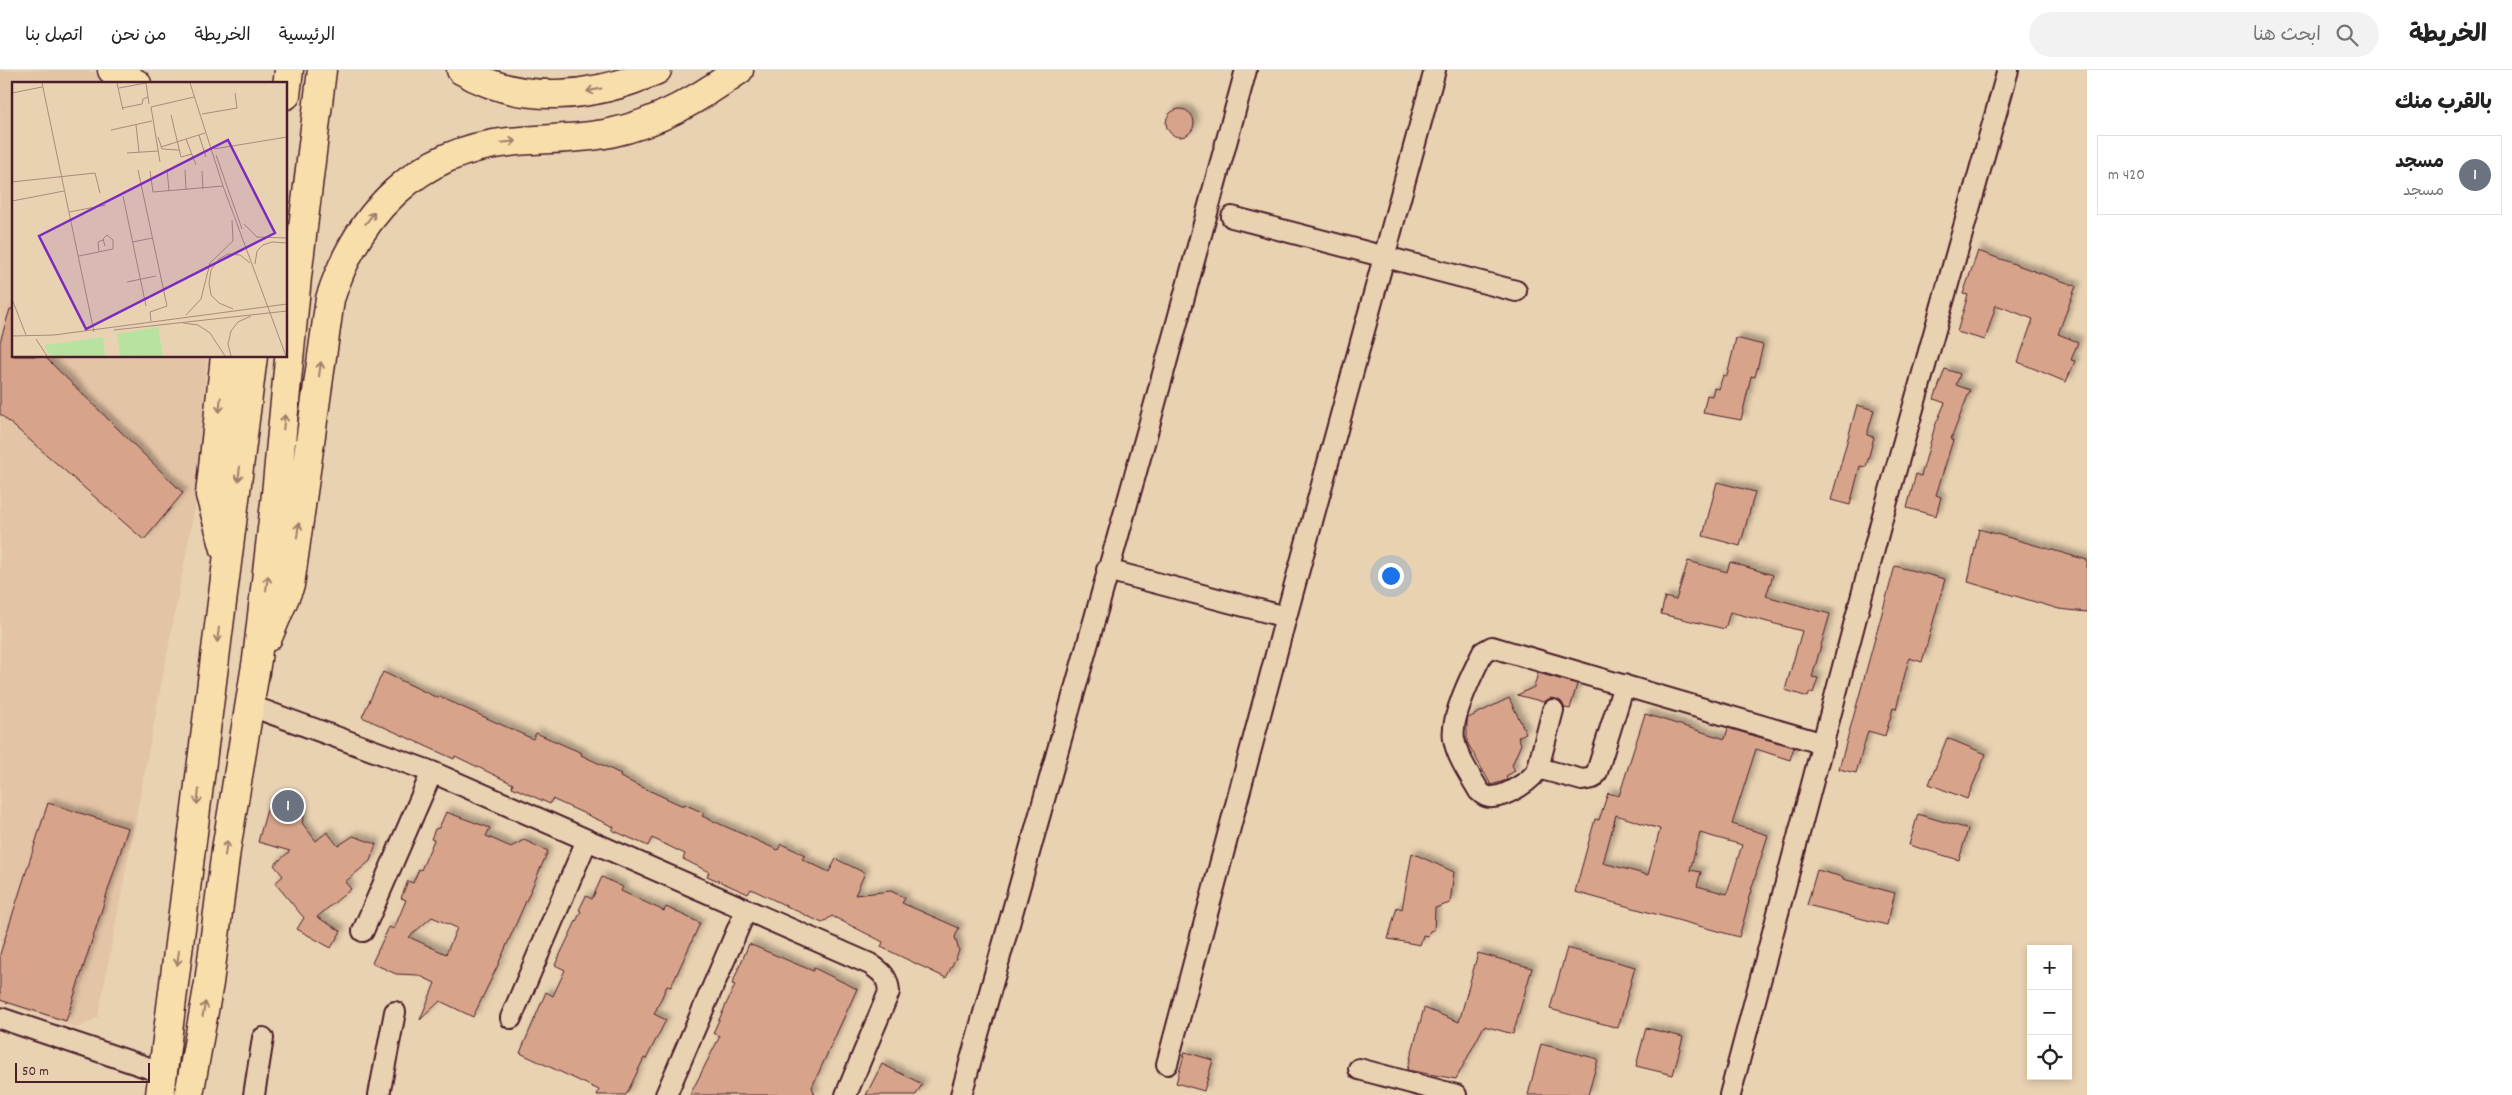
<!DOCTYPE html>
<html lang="ar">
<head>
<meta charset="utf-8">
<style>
  :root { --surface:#fff; --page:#f2f2f2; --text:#222; --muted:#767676; --line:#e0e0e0; --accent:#ea580c }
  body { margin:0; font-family:Dekko,"Playpen Sans Arabic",sans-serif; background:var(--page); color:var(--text); direction:rtl }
  .controls { position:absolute; right:15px; bottom:15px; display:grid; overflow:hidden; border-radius:0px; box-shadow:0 2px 8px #0003 }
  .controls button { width:45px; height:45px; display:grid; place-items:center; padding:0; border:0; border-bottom:1px solid var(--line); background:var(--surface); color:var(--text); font:25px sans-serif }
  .scale { position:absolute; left:15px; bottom:12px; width:135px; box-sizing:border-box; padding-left:5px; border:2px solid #4a1f2b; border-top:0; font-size:14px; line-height:18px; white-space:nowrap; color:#4a1f2b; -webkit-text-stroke:4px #e9d2b2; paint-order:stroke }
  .you { position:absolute; left:1390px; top:505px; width:18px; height:18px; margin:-12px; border:4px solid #fff; border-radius:50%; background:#1a73e8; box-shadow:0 0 0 8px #1a73e833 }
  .badge { display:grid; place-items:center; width:32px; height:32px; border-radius:50%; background:var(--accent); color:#fff; font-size:16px; font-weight:700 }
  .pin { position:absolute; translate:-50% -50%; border:2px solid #fff; box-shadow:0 1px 5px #0006 }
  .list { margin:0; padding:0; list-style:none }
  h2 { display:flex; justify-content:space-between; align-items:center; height:65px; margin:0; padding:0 20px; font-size:21px }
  h2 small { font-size:16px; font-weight:400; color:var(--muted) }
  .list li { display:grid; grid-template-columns:32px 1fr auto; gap:15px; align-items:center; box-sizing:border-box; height:80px; margin:0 10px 10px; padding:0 10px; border:1px solid var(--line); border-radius:0px }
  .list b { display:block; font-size:19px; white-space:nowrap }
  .list p { margin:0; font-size:16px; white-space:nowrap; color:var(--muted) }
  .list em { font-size:16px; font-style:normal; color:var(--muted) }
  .icon { flex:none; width:28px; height:28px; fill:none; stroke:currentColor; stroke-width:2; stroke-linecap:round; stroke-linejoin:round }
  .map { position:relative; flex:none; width:2087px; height:1025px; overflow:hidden; direction:ltr }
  header { display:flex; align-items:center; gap:30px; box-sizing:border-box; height:70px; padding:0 25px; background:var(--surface); border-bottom:1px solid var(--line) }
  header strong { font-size:24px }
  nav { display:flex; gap:28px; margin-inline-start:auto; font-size:18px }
  .search { width:350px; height:45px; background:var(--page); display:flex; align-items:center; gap:12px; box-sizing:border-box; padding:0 18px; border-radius:28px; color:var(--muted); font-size:19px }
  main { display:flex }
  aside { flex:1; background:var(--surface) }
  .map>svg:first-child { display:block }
  .built { fill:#e4c4a6 }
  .building { fill:#d7a48b; stroke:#4a1f2b; fill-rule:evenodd; filter:url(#shadow) }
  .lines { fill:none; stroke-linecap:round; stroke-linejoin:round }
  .minor-casing { stroke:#4a1f2b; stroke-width:24 }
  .highway-casing { stroke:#4a1f2b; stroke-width:31 }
  .minor { stroke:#e9d2b2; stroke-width:20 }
  .highway { stroke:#f8deab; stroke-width:28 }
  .oneway { stroke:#a17e6b }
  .inset-road { fill:none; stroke:#a98a7c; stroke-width:1 }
  .view { fill:#7b2cbf; fill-opacity:0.15; stroke:#7b2cbf; stroke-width:2.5 }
  .inset-edge { fill:none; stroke:#4a1f2b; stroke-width:2.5 }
</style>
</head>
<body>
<header>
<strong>الخريطة</strong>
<div class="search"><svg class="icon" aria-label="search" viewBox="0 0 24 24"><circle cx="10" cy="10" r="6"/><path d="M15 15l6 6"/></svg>ابحث هنا</div>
<nav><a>الرئيسية</a><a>الخريطة</a><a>من نحن</a><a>اتصل بنا</a></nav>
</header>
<main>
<aside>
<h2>بالقرب منك<small></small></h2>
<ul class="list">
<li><span class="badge" style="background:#6b7280">1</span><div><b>مسجد</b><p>مسجد</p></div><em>420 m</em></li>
</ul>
</aside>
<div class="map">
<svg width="2087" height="1025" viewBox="0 0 2087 1025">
  <defs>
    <filter id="shadow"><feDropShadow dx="4.5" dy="-4.5" stdDeviation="2.5" flood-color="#0004"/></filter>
  </defs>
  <rect width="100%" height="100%" fill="#e9d2b2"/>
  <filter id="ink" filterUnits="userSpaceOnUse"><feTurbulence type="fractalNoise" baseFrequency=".02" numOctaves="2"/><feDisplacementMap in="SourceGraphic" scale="10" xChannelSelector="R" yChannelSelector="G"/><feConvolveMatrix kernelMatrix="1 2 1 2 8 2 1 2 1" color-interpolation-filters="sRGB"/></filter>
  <g filter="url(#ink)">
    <path class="built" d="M0 0H88L121 14H14V286H207L197 427 98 947 78 958 0 932Z"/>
    <path class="building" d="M1166 53a14 14 0 1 1 28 0a14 14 0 1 1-28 0Z
      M1978 181 2076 216 2058 264 2078 272 2071 290 2075 291 2066 312 2018 292 2033 249 1996 235 1985 270 1957 262 1968 225 1963 224Z
      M10 239H14V286H44L183 423 144 470 0 344V272Z
      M1736 268 1763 275 1755 307 1751 306 1741 350 1703 343 1707 325 1712 326 1714 318 1719 319 1723 305 1727 306Z
      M1945 299 1960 304 1956 315 1970 320 1951 369 1953 370 1936 425 1941 427 1936 446 1907 438 1916 404 1921 406 1935 356 1945 333 1934 329Z
      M1857 335 1874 340 1867 365 1874 367 1866 397 1860 396 1850 435 1831 430Z
      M1717 412 1755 422 1740 476 1703 466Z
      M1979 459 2087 490V542L2059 539 1968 512Z
      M1688 491 1727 502 1730 492 1773 505 1766 526 1830 544 1812 607 1818 608 1813 623 1810 622 1808 627 1785 620 1802 561 1730 542 1725 559 1661 544 1665 527 1676 530Z
      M1895 496 1945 509 1922 592 1909 588 1896 639 1893 638 1885 666 1868 661 1856 703 1839 699Z
      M383 602 438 628V626L533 669 536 663 582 683 581 685 621 704 620 707 683 736 684 734 704 743 702 746 778 780 781 774 805 785 802 789 829 802 836 789 865 803 855 825 891 821 905 828 902 833 959 858 955 867 959 881 946 908 881 877 883 872 832 846 822 853 751 819 748 824 707 806 709 802 683 789 685 784 652 768 648 776 612 760 614 757 552 729 550 734 512 717 513 714 455 686 454 689 362 647Z
      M1538 603 1577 614 1570 639 1565 638 1556 629 1550 628 1544 632 1517 625 1534 617Z
      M1509 628 1526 663 1518 667 1521 674 1512 695 1515 701 1506 706 1507 710 1491 715 1467 672V652L1468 648Z
      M1645 644 1725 669 1728 658 1794 677 1790 690 1756 679 1732 754 1768 765 1748 830 1749 831 1739 867 1575 822 1595 749 1599 750 1608 723 1619 726ZM1616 745 1660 759 1648 805 1603 793ZM1700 763 1742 775 1727 824 1697 816 1701 802 1690 800Z
      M1947 668 1986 684 1967 729 1929 714Z
      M48 733 128 758 66 951 0 930V884Z
      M268 736 304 746 302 753 316 771 327 762 338 776 353 766 376 774 370 791 345 812 351 819 317 847 341 861 331 878 297 859 304 848 275 813 283 806 274 795 290 781 258 772Z
      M446 742 490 758 486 766 511 777 524 770 548 781 497 897 473 947 440 931 420 950 435 913 418 905 396 904 372 893 389 857 394 859 406 830 401 828 408 811 413 813 419 799 421 800 434 770 431 769 435 759 439 758ZM432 847 457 858 446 884 409 867Z
      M1918 744 1968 759 1959 790 1909 775Z
      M1412 783 1454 802 1450 833 1435 838 1434 860 1430 861 1428 866 1423 865 1420 875 1388 869 1397 837 1402 839Z
      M1817 800 1843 807V809L1895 823 1887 855 1807 835Z
      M602 807 623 817 621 821 664 841 666 837 700 853 671 917 667 916 654 944 666 950 646 989 644 988 626 1025H597L599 1020 520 983 546 922 553 926 565 900 555 895 581 841 579 840 586 826 592 829Z
      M749 874 813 901 814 898 857 919 812 1017 815 1025H690L720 966 713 963 735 915 732 914Z
      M1567 878 1635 897 1618 958 1550 939Z
      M1478 883 1532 898 1513 964 1484 956 1456 1009 1407 1000 1424 938 1459 952Z
      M1646 958 1683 967 1673 1005 1636 996Z
      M1541 974 1598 989 1588 1025H1528Z
      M1185 982 1213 990 1204 1021 1176 1013Z
      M882 994 922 1014 916 1025H866Z"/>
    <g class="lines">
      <g class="minor-casing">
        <path id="minor" d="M1232 147 1516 221
          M1107 500 1286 547
          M251 636 432 702 870 894C882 902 888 907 889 922L846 1025
          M1553 640 1538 698C1533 711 1506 726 1493 727 1487 728 1483 725 1479 721 1470 705 1457 687 1454 669 1450 647 1473 602 1483 582L1492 577 1824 674
          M1538 698 1582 710 1593 708 1597 702 1624 615
          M363 861 432 702
          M0 948 164 1003
          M511 948 587 770
          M1167 994 1286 547 1435 0
          M1359 999 1456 1025
          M254 1025 263 968
          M379 1025 395 942
          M666 1025 746 840
          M961 1025 1148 359 1246 0
          M1730 1025 1882 449 2008 0"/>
      </g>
      <g class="highway-casing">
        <path id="highway" d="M112 0 137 14
          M461 0C522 36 595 28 657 0
          M286 25 289 0
          M225 479 210 425 225 286
          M268 567 290 515 330 229C357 144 417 81 509 72 543 68 576 70 610 63 658 53 700 28 739 0
          M160 1025 253 286
          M189 1025 209 913 226 780 257 589 276 424 297 207 322 0"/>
      </g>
      <use href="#minor" class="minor"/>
      <use href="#highway" class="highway"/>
    </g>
    <defs><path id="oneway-shaft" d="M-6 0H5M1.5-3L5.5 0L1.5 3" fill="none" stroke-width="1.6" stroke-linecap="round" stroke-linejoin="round" transform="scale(1.25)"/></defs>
    <g class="oneway">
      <use href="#oneway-shaft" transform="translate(594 20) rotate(169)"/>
      <use href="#oneway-shaft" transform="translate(509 72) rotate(-6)"/>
      <use href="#oneway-shaft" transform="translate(370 148) rotate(-52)"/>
      <use href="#oneway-shaft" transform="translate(320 299) rotate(-82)"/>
      <use href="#oneway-shaft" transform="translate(220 335) rotate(96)"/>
      <use href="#oneway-shaft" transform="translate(284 352) rotate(-84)"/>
      <use href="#oneway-shaft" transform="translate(239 404) rotate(97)"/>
      <use href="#oneway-shaft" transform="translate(298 460) rotate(-82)"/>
      <use href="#oneway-shaft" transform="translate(267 513) rotate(-83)"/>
      <use href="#oneway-shaft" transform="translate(218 565) rotate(97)"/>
      <use href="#oneway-shaft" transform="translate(198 727) rotate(97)"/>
      <use href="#oneway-shaft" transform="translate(226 778) rotate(-82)"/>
      <use href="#oneway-shaft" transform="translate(178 888) rotate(97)"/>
      <use href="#oneway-shaft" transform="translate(204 939) rotate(-79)"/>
    </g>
  </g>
  <g transform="translate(12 12)">
    <rect width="275" height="275" fill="#e9d2b2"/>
    <path d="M146 245 151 274H108L105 252ZM91 255 93 274H38L32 263Z" fill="#b8e29f"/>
    <path class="inset-road" d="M30 1 82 250M105 1 111 28M134 1 137 22M178 1 211 104 274 274M107 6 134 1M0 11 30 5M110 26 130 22 131 17 136 15M190 32 225 26 223 11M159 33 169 75 180 72M124 43 127 70M99 48 140 39M187 53 194 75M146 55 150 67 167 68M174 57 184 83M149 65 193 51M202 67 275 55M115 71 146 69M204 73 230 147M148 80 139 25 182 15M155 87 157 109M126 88 155 224 138 230 139 239M173 88 174 108M138 89 141 110 211 104M190 89 191 107M0 100 83 91 88 111M111 114 134 224M0 119 52 109M57 130 94 123M232 142 245 155 275 156M121 160 140 156M87 170 86 160 91 158M67 174 101 167V158L95 153 91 157 93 164M243 182 245 169 251 163 260 160 275 161M115 200 144 194M0 217 14 253M221 227 207 221 199 213 197 201 199 188 207 177 216 172 228 173 238 181M174 233 189 217 198 181 221 159 220 138M171 241 186 243 198 251 213 274M102 248 275 229M0 254 42 253 275 222M24 257 35 274M219 274 216 262 219 249 226 240 239 234"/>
    <path class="view" d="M216 58 263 151 74 247 27 154Z"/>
    <rect width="275" height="275" class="inset-edge"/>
  </g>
</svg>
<div class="controls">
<button>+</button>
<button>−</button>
<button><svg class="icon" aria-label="locate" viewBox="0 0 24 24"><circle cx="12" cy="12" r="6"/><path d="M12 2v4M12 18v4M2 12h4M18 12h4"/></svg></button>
</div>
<div class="scale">50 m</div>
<div class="you"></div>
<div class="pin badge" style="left:288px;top:736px;background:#6b7280">1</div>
</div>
</main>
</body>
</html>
